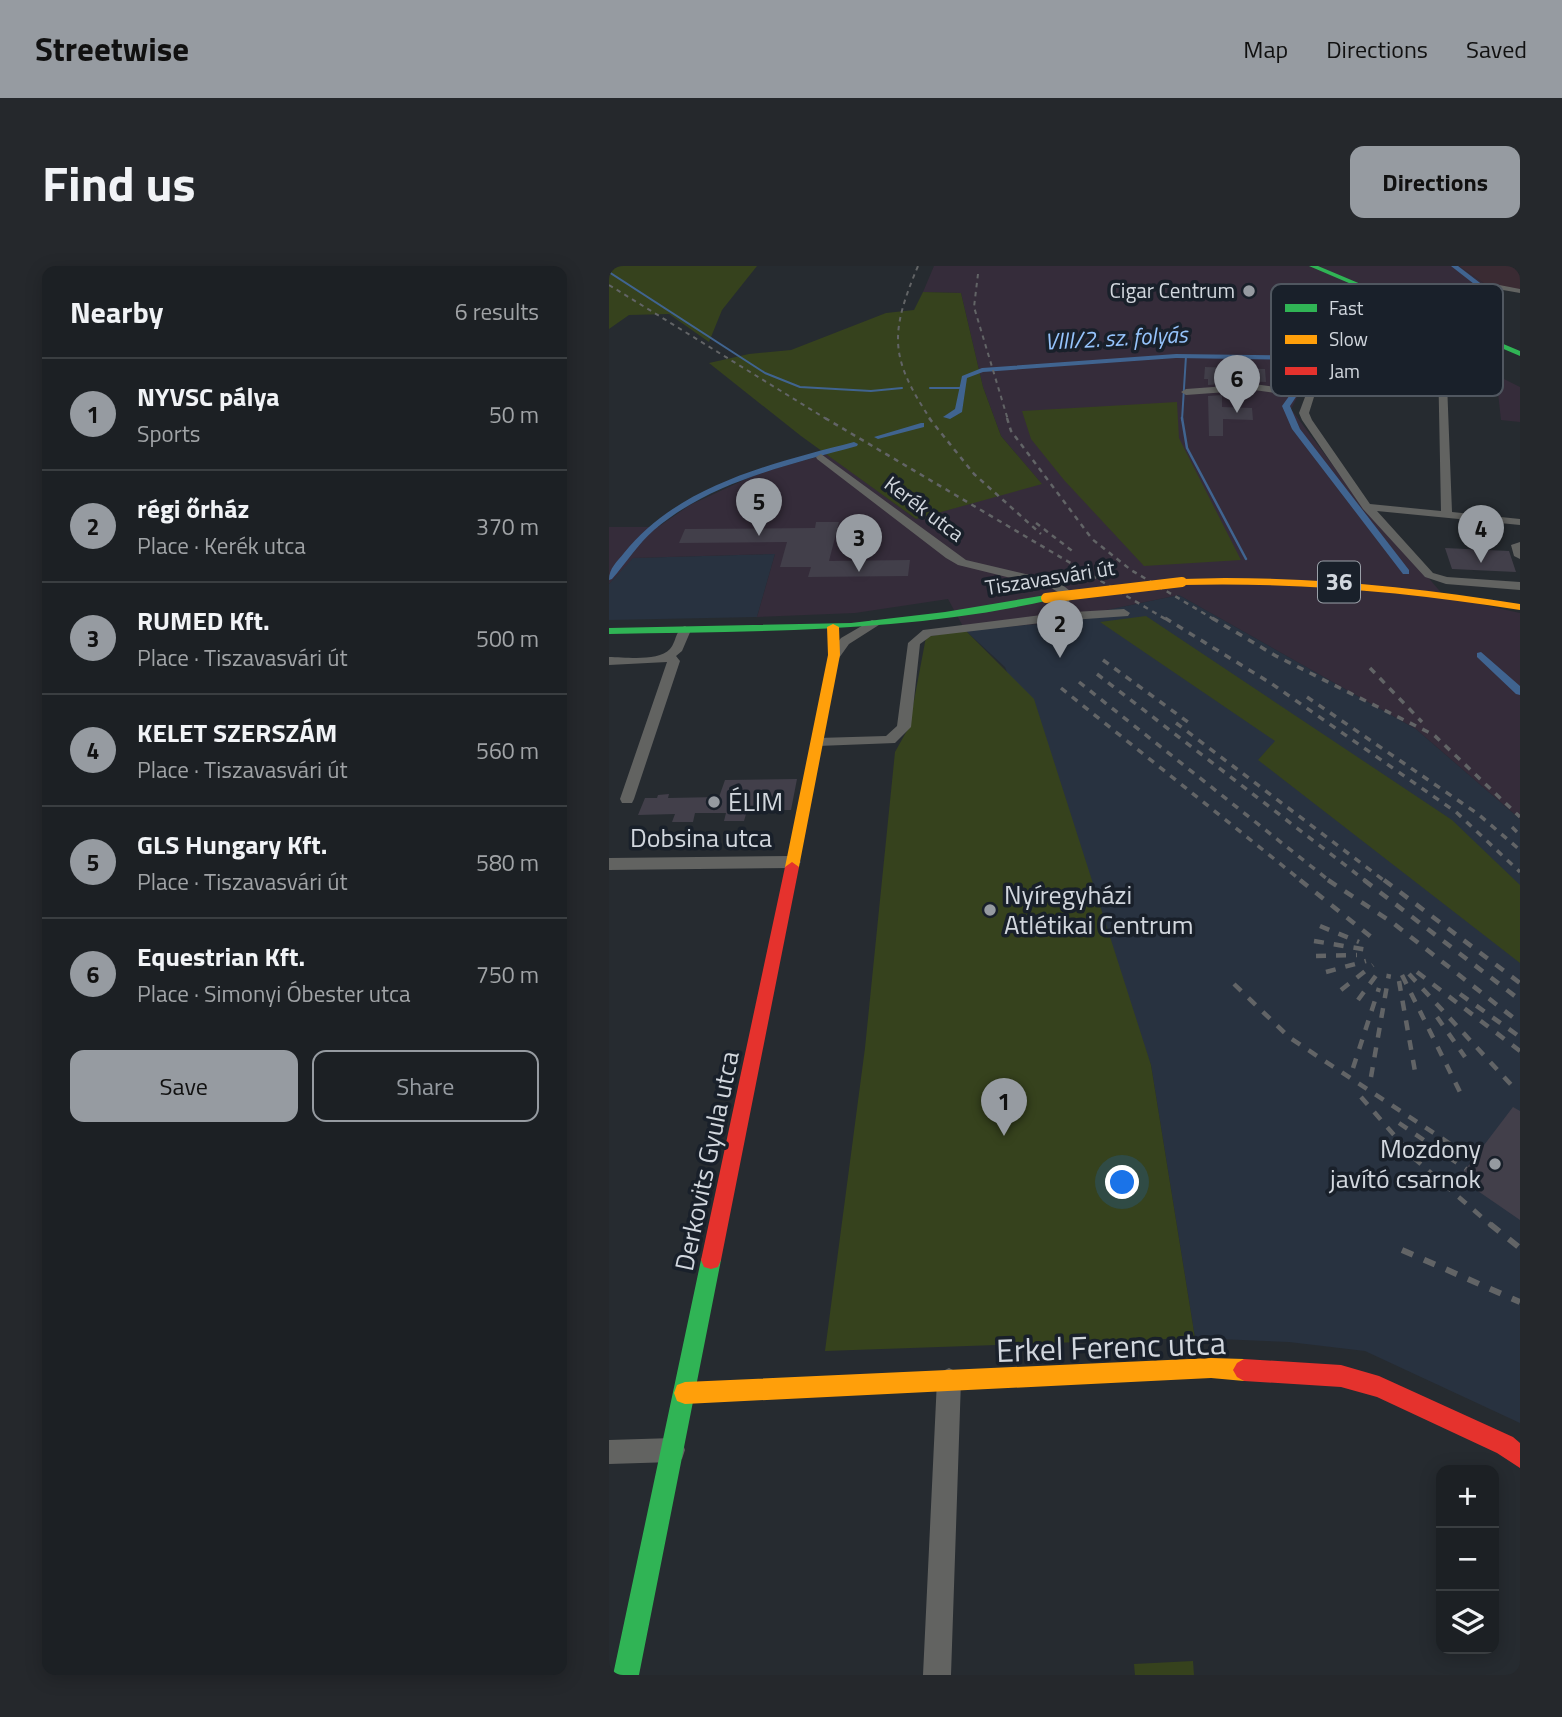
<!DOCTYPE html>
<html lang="en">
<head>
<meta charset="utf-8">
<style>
  :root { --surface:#1c2024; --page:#25282c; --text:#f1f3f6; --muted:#a0a3a6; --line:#3a3e41; --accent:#969ba1 }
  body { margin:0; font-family:"Titillium Web",sans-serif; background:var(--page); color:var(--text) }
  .controls { position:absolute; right:21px; bottom:21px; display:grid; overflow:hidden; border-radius:14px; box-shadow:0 4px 18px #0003 }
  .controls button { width:63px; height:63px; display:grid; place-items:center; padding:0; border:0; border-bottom:2px solid var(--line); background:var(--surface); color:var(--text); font:35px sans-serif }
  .you { position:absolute; left:514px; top:917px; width:24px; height:24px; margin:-18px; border:5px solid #fff; border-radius:50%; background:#1a73e8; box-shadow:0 0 0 10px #1a73e833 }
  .badge { display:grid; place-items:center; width:46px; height:46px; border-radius:50%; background:var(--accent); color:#111; font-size:23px; font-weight:700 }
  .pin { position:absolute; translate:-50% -58px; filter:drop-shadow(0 2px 4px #0008) }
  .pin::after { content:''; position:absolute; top:37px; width:24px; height:21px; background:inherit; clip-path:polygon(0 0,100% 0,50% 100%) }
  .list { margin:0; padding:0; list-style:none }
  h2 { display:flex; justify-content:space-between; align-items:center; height:91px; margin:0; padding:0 28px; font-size:30px }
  h2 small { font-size:23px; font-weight:400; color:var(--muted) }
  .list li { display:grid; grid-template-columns:46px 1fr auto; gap:21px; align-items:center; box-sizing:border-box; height:112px; padding:0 28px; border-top:2px solid var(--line) }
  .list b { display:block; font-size:26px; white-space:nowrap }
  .list p { margin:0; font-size:23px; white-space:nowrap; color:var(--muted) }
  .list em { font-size:23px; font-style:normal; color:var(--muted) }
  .actions { display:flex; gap:14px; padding:21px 28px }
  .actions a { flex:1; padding:16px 0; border:2px solid var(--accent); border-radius:14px; text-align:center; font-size:24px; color:var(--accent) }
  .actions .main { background:var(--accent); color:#111 }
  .icon { flex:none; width:38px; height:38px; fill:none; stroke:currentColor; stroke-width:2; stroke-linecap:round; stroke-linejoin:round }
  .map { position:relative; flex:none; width:911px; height:1409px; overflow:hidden; border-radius:14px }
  header { display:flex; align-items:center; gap:42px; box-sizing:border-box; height:98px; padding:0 35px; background:var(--accent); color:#111 }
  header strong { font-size:33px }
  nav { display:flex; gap:38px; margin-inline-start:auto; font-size:24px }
  .intro { display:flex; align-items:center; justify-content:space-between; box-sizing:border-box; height:168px; padding:0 42px }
  h1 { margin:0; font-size:49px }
  .button { padding:18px 32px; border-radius:14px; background:var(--accent); color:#111; font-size:24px; font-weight:700 }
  main { display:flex; gap:42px; padding:0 42px }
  aside { flex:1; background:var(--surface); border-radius:14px; box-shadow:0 4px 18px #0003 }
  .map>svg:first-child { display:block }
  .built { fill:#283240 }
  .industrial { fill:#352c3a }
  .education { fill:#3a2b33 }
  .green { fill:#36421d }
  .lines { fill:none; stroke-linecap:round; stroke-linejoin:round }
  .stream-far1 { stroke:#406490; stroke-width:2 }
  .stream { stroke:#406490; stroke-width:2.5 }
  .canal { fill:#406490; fill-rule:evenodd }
  .building { fill:#423f4a }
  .street { fill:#626361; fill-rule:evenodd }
  .fast { fill:#30b455; fill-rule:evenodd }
  .slow { fill:#ff9f0a; fill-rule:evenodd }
  .jam { fill:#e5322d; fill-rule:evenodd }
  .rail-far4 { stroke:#626466; stroke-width:2; stroke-dasharray:4.5 4.5; stroke-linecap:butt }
  .rail-far3 { stroke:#626466; stroke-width:2.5; stroke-dasharray:5 5; stroke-linecap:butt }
  .rail-far2 { stroke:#626466; stroke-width:3.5; stroke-dasharray:7 7; stroke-linecap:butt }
  .rail-far1 { stroke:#626466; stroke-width:4.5; stroke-dasharray:10 10; stroke-linecap:butt }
  .rail { stroke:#626466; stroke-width:6; stroke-dasharray:12 12; stroke-linecap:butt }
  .slow-bridge { stroke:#ff9f0a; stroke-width:10 }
  .poi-dot { fill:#969ba1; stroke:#19202a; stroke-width:2.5 }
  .labels { text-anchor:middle; stroke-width:7; stroke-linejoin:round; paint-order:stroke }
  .far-poi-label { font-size:21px; fill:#d2d7de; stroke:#19202a; text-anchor:end }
  .far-street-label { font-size:21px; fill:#d2d7de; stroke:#19202a }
  .far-water-label { font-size:23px; font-style:italic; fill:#96c4fc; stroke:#19202a }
  .shield { fill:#19202a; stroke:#9aa0a8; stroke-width:2 }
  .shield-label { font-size:24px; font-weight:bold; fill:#d2d7de }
  .poi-label { font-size:26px; fill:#d2d7de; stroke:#19202a; text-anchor:start }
  .street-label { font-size:26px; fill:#d2d7de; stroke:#19202a }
  .near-street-label { font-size:32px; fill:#d2d7de; stroke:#19202a }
  .key { fill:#19202a; stroke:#505760; stroke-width:2 }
  .key-label { font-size:19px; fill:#d2d7de }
</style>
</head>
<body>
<header>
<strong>Streetwise</strong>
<nav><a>Map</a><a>Directions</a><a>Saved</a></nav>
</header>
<div class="intro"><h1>Find us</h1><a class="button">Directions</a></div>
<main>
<aside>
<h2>Nearby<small>6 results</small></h2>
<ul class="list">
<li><span class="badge">1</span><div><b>NYVSC pálya</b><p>Sports</p></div><em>50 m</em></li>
<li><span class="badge">2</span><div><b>régi őrház</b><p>Place · Kerék utca</p></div><em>370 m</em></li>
<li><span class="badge">3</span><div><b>RUMED Kft.</b><p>Place · Tiszavasvári út</p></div><em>500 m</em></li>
<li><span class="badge">4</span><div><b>KELET SZERSZÁM</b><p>Place · Tiszavasvári út</p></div><em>560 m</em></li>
<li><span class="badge">5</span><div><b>GLS Hungary Kft.</b><p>Place · Tiszavasvári út</p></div><em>580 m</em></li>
<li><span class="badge">6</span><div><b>Equestrian Kft.</b><p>Place · Simonyi Óbester utca</p></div><em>750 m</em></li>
</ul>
<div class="actions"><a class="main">Save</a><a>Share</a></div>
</aside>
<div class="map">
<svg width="911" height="1409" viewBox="0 0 911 1409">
  <rect width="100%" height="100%" fill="#262b30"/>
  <path class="built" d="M166 288 148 351 0 354V318L23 292Z
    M570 329 807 463 911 553V1157L756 1085 680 1076 586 1072 542 799 396 401 356 364 430 358Z"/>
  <path class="industrial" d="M325 0H850L886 25 883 37 755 75 717 92 699 110 682 143 729 206 835 330 911 347V553L807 463 570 329 430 358 356 364 339 333 246 347 148 351 166 288 24 292 0 318V261H49L81 239 150 207 218 188 307 253 432 217 392 170 374 121 352 27 314 26Z
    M887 109 911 121V156L892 154Z"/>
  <path class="education" d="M850 0H911V24L876 18Z"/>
  <path class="green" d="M0 0H148L113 44 100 76 60 48 20 49 0 63Z
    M314 26 352 27 374 121 392 170 433 218 307 253 192 170 100 97 140 88 182 84 277 47 305 44Z
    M568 136 570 172 632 294 535 300 455 214 422 173 413 145Z
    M537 350 843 554 911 619V697L649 494 666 475 491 356Z
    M356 364 425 433 542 799 586 1072 216 1085 256 782 286 486 300 461 317 371Z
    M584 1395 585 1409H526L525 1398Z"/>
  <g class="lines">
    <path class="stream-far1" d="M0 6 156 107 191 121 262 125 293 122
      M321 122H353
      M573 154 577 90"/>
    <path class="stream" d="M573 152 578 182 637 293"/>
    <path class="canal" d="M842 0H849L879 23V38L735 80 708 99 681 140 691 163 800 304V308H794L683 163 673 140 706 94 567 92 374 106 358 112 353 146 341 153 334 151 346 143 353 110 373 102 567 88 712 90 731 78 874 36V25Z
      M312 157H315V161L269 173 265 171Z
      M245 176 249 178 248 180C179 199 101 216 45 264 29 278 17 297 3 313L0 314C0 302 8 296 15 287 69 219 164 197 245 176Z
      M872 386 911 420V429L907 428 868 391V387Z"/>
  </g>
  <path class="building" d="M596 101 656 103 657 116 612 114V118L599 119V113H595Z
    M613 129V141L643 142 644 154 614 153V170H600L599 130Z
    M207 256H230L220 295 301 294 299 310 199 311 202 301H171L178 276 70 277 76 263 206 262Z
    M836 282 900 285 907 306 843 303Z
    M188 513 182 544H170L171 541H139L135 555H115L117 547H86L84 556H63L66 548 29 549 36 532H48L49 529 60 528 59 532 110 531 116 514Z
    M904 841 911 845V954L850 912Z"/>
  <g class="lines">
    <path class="street" d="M880 17 911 23V27L877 21Z
      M881 26 885 28V39L894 58 857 67V63L885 57 877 39V28Z
      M880 73 887 75 837 91 843 246 911 253V259L768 245 824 307 838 311 911 316V324L837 318 816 311 754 243 693 154 690 147 696 131 645 124 577 129 572 126 577 123 645 118 701 126ZM829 94 832 245 761 238 703 154 700 147 705 131Z
      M212 188 357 294 450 316 461 325 460 342 450 345 449 326 442 322 349 299 337 292 208 193 207 191Z
      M911 276V293L905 290 902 279Z
      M515 343 521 347 519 350 448 355 322 370 311 378 302 461 286 477 209 480 202 476 209 472 277 470 288 460 299 377 314 364 448 347Z
      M263 354 273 357 240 378 230 392H220L219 389 232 372Z
      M76 360 82 364 73 385 67 390 71 395 25 533 23 537H13L11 533 58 396 0 399V391C16 391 49 396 61 383 68 375 66 364 76 360Z
      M184 590 192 596 184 602 0 604V592Z
      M340 1102 348 1106 352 1114 342 1409H314L328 1114 332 1106Z
      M64 1172 73 1175 76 1184 73 1193 64 1196 0 1198V1174Z"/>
    <path class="fast" d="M700 0H709L911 85V90Z
      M437 329 441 330V334C296 367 148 365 0 368V362L242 357 336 346Z
      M102 985 109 987 112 994 30 1409H4L92 994 95 987Z"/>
    <path class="slow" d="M616 312C715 312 813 322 911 338V344C799 326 687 316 573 319L568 316 573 313Z
      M224 358 230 361 231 389 190 601 183 606 176 601 219 389 218 361Z
      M602 1092 635 1093 642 1097 646 1104 642 1111 635 1115 602 1112 76 1138 68 1135 65 1127 68 1119 76 1116Z"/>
    <path class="jam" d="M183 596 190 601 112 994 109 1001 102 1003 95 1001 92 994 176 601Z
      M635 1093 732 1099 770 1110 904 1171 911 1177V1202L888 1187 768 1131 732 1121 635 1115 628 1111 624 1104 628 1097Z"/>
    <path class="rail-far4" d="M309 0C280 69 281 92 322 154
      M369 8 365 41 399 154
      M0 19 219 154"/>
    <path class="rail-far3" d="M216 152 558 354
      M320 152 365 208 432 268
      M398 152 402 165 483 273 522 304 606 354
      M427 257 466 287"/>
    <path class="rail-far2" d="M556 352 663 418 847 546 911 606
      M603 352 667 390 825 469 911 551
      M494 394 583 459
      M761 402 813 456
      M488 408 758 616
      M470 416 722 616
      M452 422 694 616
      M698 431 869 548 911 584
      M567 457 777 616
      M903 561 911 569"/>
    <path class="rail-far1" d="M691 614 766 674
      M719 614 784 657 911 757
      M755 614 911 734
      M775 614 911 717
      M711 660 750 676
      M705 675 759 684
      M707 690 748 689
      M717 706 757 695
      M808 706 911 785
      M800 708 907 824
      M793 709 853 830
      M790 715 807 811
      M625 718 681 772 864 893
      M732 724 764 699
      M851 728 911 771
      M749 734 771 704
      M828 751 856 791
      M744 802 770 722
      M762 811 780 708
      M752 831 806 893 883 960
      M790 857 857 903"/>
    <path class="rail" d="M881 958 911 982
      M793 984 911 1036"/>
    <path class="slow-bridge" d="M437 332 573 316"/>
  </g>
  <g class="poi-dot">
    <circle cx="640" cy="25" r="7"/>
    <circle cx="105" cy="536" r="7"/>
    <circle cx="381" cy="644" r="7"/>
    <circle cx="886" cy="898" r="7"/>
  </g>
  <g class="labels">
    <g class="far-poi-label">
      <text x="626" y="32">Cigar Centrum</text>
    </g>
    <g class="far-street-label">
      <text transform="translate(315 243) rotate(37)" y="7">Kerék utca</text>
      <text transform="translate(441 312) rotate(-9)" y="7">Tiszavasvári út</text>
    </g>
    <g class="far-water-label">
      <text transform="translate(507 72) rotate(-3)" y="8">VIII/2. sz. folyás</text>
    </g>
    <rect class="shield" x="709" y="295.5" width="42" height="41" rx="5"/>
    <g class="shield-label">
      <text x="730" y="324">36</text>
    </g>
    <g class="poi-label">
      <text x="119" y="545">ÉLIM</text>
      <text x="395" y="638">Nyíregyházi<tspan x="395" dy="30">Atlétikai Centrum</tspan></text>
      <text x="872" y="892" text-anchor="end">Mozdony<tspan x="872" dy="30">javító csarnok</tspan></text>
    </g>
    <g class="street-label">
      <text x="92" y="581">Dobsina utca</text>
      <text transform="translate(98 895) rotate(-78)" y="9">Derkovits Gyula utca</text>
    </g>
    <g class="near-street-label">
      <text transform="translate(502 1081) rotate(-2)" y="11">Erkel Ferenc utca</text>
    </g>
  </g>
  <rect x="662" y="18" width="232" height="112" rx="10" class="key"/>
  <rect x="676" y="38" width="32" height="8" fill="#30b455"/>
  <rect x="676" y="69" width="32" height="9" fill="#ff9f0a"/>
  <rect x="676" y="101" width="32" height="8" fill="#e5322d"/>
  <g class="key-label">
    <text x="720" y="49">Fast</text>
    <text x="720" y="80">Slow</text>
    <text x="720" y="112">Jam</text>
  </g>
</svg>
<div class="controls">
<button>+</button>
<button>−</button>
<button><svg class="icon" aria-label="layers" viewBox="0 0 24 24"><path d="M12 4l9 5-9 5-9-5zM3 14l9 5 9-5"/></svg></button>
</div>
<div class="you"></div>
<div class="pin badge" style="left:395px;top:870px">1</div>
<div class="pin badge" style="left:451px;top:392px">2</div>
<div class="pin badge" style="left:250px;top:306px">3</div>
<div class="pin badge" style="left:872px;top:297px">4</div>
<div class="pin badge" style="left:150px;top:270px">5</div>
<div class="pin badge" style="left:628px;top:147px">6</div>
</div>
</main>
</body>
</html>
